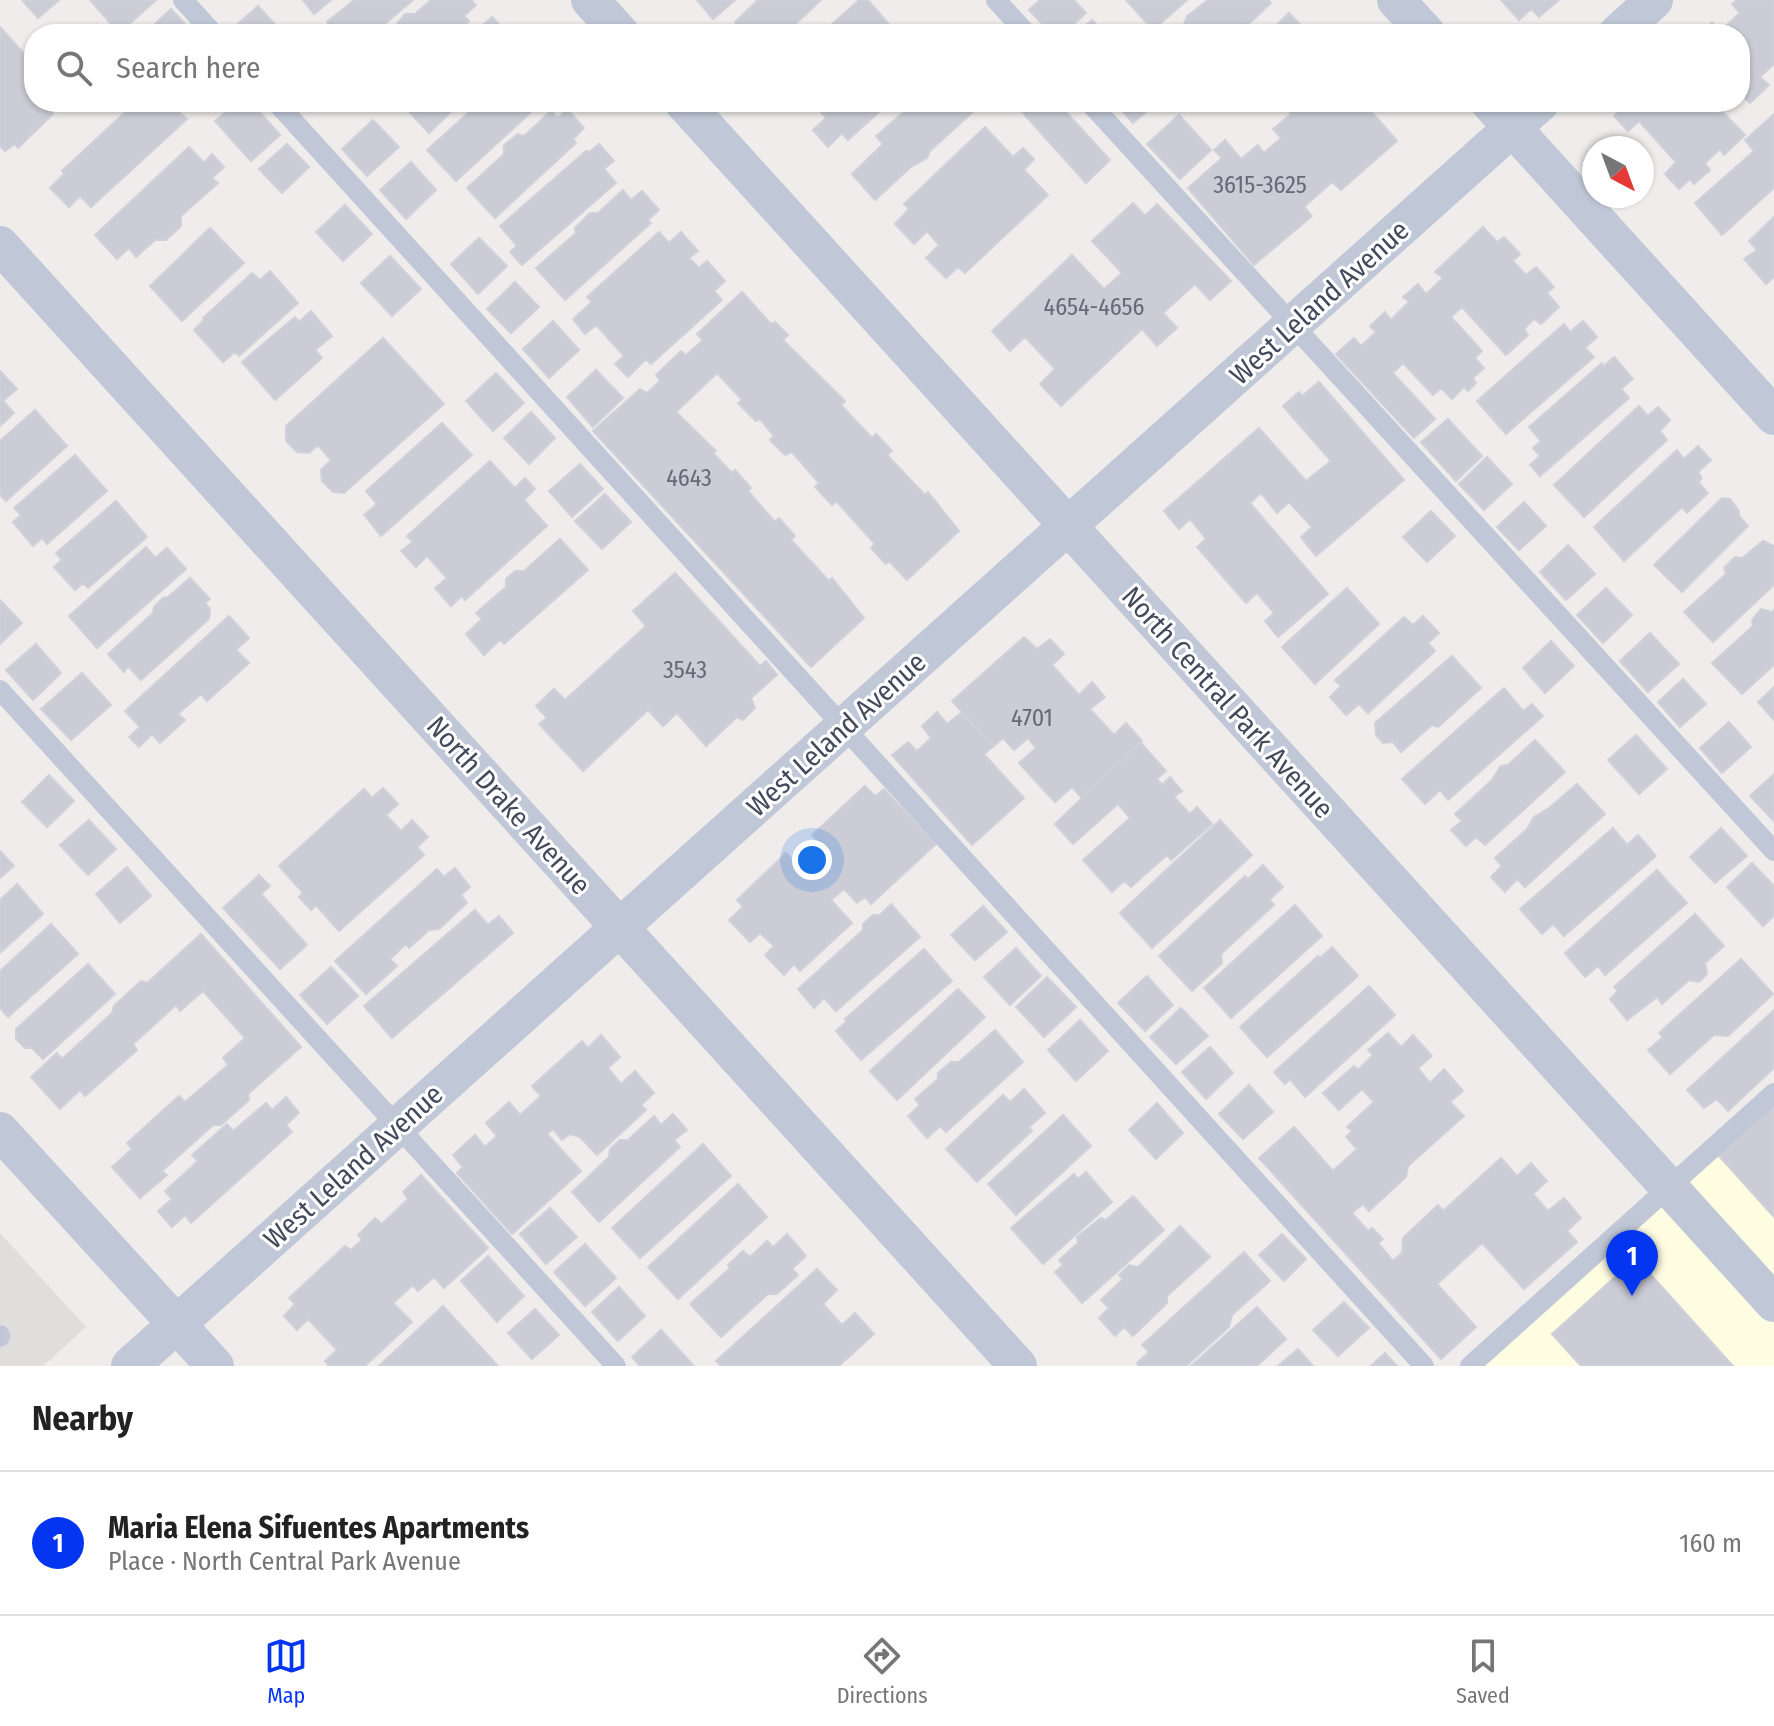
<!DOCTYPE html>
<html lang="en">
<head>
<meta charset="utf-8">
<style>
  :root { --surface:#fff; --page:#f6f6f6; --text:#222; --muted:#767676; --line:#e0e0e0; --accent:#0435f1 }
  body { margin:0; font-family:"Fira Sans Condensed",sans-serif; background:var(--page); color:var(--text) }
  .compass { position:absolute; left:1582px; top:136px; width:72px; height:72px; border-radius:50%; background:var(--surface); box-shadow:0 2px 6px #0004; rotate:139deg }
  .you { position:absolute; left:812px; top:860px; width:28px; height:28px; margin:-20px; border:6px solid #fff; border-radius:50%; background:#1a73e8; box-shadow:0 0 0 12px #1a73e833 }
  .badge { display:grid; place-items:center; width:52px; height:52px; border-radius:50%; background:var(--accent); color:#fff; font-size:26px; font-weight:700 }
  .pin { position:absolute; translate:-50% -66px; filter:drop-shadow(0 2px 4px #0008) }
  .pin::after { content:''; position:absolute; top:42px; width:28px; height:24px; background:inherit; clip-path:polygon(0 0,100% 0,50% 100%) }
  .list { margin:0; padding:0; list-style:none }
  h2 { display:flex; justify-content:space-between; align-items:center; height:104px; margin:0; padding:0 32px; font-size:34px }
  h2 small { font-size:26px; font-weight:400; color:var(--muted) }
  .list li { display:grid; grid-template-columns:52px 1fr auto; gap:24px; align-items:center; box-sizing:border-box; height:144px; padding:0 32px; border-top:2px solid var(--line) }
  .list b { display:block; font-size:30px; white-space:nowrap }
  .list p { margin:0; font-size:26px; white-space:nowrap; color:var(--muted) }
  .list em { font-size:26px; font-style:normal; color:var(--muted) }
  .icon { flex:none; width:44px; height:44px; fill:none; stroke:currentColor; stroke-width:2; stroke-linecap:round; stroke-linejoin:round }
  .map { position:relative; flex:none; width:1774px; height:1366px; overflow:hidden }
  .search { position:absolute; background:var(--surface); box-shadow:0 2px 6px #0004; left:24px; right:24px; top:24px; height:88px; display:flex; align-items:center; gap:20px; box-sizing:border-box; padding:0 28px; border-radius:32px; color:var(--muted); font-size:30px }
  .sheet { height:248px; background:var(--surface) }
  nav { display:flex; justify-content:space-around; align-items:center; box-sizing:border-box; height:112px; border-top:2px solid var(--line); background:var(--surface); font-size:22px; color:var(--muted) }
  nav a { display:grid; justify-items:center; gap:4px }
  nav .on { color:var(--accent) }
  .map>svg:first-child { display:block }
  .commercial { fill:#fefce1 }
  .education { fill:#e0dddd }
  .building { fill:#cbccd5; stroke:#cfd0d9; stroke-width:2 }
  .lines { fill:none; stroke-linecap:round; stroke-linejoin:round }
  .lane { stroke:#c0c7d6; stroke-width:20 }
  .street { stroke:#c0c7d6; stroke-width:38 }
  .labels { text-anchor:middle; stroke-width:6; stroke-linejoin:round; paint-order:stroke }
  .number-label { font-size:24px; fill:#646a7a }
  .street-label { font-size:28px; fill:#424a5b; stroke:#fff }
</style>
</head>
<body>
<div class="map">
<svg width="1774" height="1366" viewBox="0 0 1774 1366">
  <rect width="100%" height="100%" fill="#efeceb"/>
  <path class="commercial" d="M1774 1089V1366H1465Z"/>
  <path class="education" d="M0 1233 86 1327 43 1366H0Z"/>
  <path class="building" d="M22 0H59L38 18Z
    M90 0H156L119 33Z
    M303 0H331L314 14Z
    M354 0H413L373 34H337L327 22Z
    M431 0H471L476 5 464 16 469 21 455 34H394L397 31 396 25 405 14H415Z
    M697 0H735L713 19Z
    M758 0H821L785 34H731L739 27 735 22Z
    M859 0H868L894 30 889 34H821Z
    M1040 0H1074L1086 13 1063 34H1052L1029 10Z
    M1126 0H1187L1153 30Z
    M1208 0H1269L1271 3 1238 34H1175L1183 27 1187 16Z
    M1501 0H1559L1539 17 1531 9 1519 20Z
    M1737 0H1774V64L1760 77 1769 85 1750 103 1740 93V34H1700L1712 23 1720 31 1740 13 1732 4Z
    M258 6 283 33 282 34H236L232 29Z
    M171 9 194 34H144Z
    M1289 13 1309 34H1267Z
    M492 17 508 34H473Z
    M1092 20 1105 34H1076Z
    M0 27 34 65V102H58L52 107 53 114 18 148 15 144 5 151 0 146Z
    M136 102H188L178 111 187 119 91 207 80 196 69 207 50 188 64 174 62 171Z
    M237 102H251L280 135 251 161 215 121Z
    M400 102H461L429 133Z
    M470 102 541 103 456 181 427 150 467 114V104Z
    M825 102H890L848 140 842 133 828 147 813 130 826 118 818 109Z
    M915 102H967L974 111 930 151 927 158 912 166 875 200 852 174 883 144 876 136Z
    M1013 102H1057L1110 160 1086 183Z
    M1114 102H1157L1133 123Z
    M1282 102H1363L1397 141 1341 190 1332 182 1304 207 1312 216 1254 265 1188 188 1222 158 1214 150 1225 140 1241 159 1258 145 1264 153 1281 138 1273 129 1291 114Z
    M1628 102H1705L1714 111 1718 107 1745 135 1724 155 1720 149 1705 163 1710 170 1694 184 1690 179 1679 189 1665 174 1676 162 1639 121 1628 131 1614 116Z
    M567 109 584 128 573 139 576 143 495 218 467 188 504 154V145L518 134 524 136 551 111 558 118Z
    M1774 114V188L1722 235 1695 203 1754 151 1745 140Z
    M1179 115 1211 150 1180 179 1147 144Z
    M373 120 399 147 367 176 342 149Z
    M985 127 1013 157 1023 148 1034 159 1024 170 1048 195 965 273 958 267 946 278 926 258 939 245 927 231 914 244 895 224 909 209 904 204Z
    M287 144 309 167 282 193 259 169Z
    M599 144 614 161 604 169 616 183 522 265 510 252 517 246 500 226 586 151 589 152Z
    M189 147 204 163 212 154 224 167 212 178 218 183 181 216V226L166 240H155L136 257 129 248 117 259 95 235Z
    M411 162 436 190 406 219 380 190Z
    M623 190 631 200 642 191 659 210 648 220 651 223 565 300 536 268 576 233 575 228 590 213H598Z
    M1133 203 1145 216 1157 204 1231 281 1210 300 1195 284 1163 313 1177 328 1157 346 1142 329 1061 406 1040 384 1055 369 1025 337 1010 351 992 331 1072 255 1104 289 1122 273 1092 241Z
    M345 205 372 234 343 261 316 232Z
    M1774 217V277L1766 284 1744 259 1757 250 1749 241Z
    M1483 227 1497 242 1504 237 1520 254 1513 261 1526 275 1536 267 1554 287 1547 293 1559 307 1541 324 1534 319 1524 329 1528 335 1506 355 1462 307 1451 317 1482 351 1475 358 1484 368 1473 378 1476 383 1468 391 1464 387 1452 399 1441 388 1433 395 1403 363 1393 373 1435 419 1414 438 1336 354 1354 338 1361 346 1376 332 1370 326 1385 312 1391 320 1409 302 1403 297 1418 284 1426 294 1443 278 1435 272Z
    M210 228 244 263 182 321 150 286Z
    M659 232 669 243 681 232 698 251 689 258 699 268 707 261 725 281 714 291 722 300 651 364 646 359 628 377 615 364 624 356 596 325 585 334 573 319 592 302 587 297Z
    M479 238 507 266 478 294 451 264Z
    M390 256 421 289 392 316 361 283Z
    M270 271 298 303 239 356 235 352 223 362 194 330 204 320 203 318 252 273 260 280Z
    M515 282 539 307 511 333 487 309Z
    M742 292 771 324 775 322 788 335 783 340 845 401 841 405 872 438 876 434 892 451 887 455 925 495 928 492 959 531 907 580 889 561 886 564 871 548 875 544 836 501 832 505 815 487 819 483 792 452 785 455 770 440 774 436 760 419 756 421 738 403 742 400 717 373 676 412 716 451 713 453 732 473 735 470 751 488 748 491 775 522 779 518 795 536 791 540 829 581 832 578 864 618 811 667 593 431 640 389 647 393 660 381 656 375 681 351 686 355 703 340 697 334Z
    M311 311 332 336 315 350 322 358 275 400 242 362 295 317 299 322Z
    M553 321 579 350 549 378 523 349Z
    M1583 321 1597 337 1585 348 1594 357 1506 434 1477 401 1564 324 1570 332Z
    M383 338 444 404 344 493 333 492 322 481 321 470 331 460 318 445 309 453 297 452 286 441V426Z
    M1614 357 1633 379 1621 389 1629 398 1540 476 1530 465 1540 456 1533 448 1541 441 1529 427 1602 363 1604 366Z
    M596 370 623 398 593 427 567 397Z
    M0 371 17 389 3 401 14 413 0 426Z
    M496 373 524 403 493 431 466 401Z
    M1319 382 1404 480 1316 556 1301 537 1312 527 1289 502 1277 513 1261 493 1250 503 1328 594 1278 637 1265 621 1274 613 1257 593 1246 603 1197 547 1206 539 1190 519 1179 529 1164 511 1259 428 1306 481 1331 461 1283 406 1299 392 1302 396Z
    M1639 406 1648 416 1658 407 1670 420 1660 431 1667 440 1584 517 1554 485Z
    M35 410 67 446 6 501 0 495V441Z
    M531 412 555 438 529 464 504 438Z
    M1448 419 1482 456 1456 481 1421 442Z
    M442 423 472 455 381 536 364 515 377 504 366 491Z
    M1698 446 1711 460 1698 472 1702 478 1698 482 1708 493 1687 513 1682 507 1624 561 1594 527 1677 450 1684 459Z
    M75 455 107 491 47 544 42 538 33 546 13 522 21 515 14 508Z
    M1487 457 1512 484 1484 510 1459 484Z
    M490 461 515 488 525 478 535 489 524 500 547 526 465 600 462 596 451 606 435 588 447 578 427 556 416 567 401 551 413 542 407 536Z
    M580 464 603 489 572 517 549 491Z
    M605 494 631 522 602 549 575 521Z
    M1722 498 1730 499 1739 511V516L1748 526 1682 592 1654 565Z
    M116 501 147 537 88 588 83 583 75 590 54 567 62 560 56 553Z
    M1524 502 1546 526 1519 550 1497 527Z
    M1431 511 1455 536 1427 562 1403 537Z
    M560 539 588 570 504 644 500 640 484 655 466 634 482 619 476 613 506 587V579L515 571H524Z
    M1763 541 1774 546V585L1713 642 1684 612 1726 574 1724 568 1735 557 1742 558Z
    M1568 545 1595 574 1566 600 1540 572Z
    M146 547 155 558 167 548 186 569 97 648 69 616Z
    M675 573 760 666 766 661 777 675 751 698 755 708 743 720 737 717 706 746 677 713 663 726 648 710 583 771 539 724 547 718 536 706 554 689 565 700 646 626 633 611Z
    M190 578 210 599 205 603 210 609 209 619 141 680 128 666 124 672 108 654 153 613 154 607 163 598 168 597Z
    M1347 588 1379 624 1315 684 1282 647Z
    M1606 588 1632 615 1603 643 1577 615Z
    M0 600 22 623 0 644Z
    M1761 609 1772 612 1774 610V665L1742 694 1712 663 1753 626 1752 620Z
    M229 616 249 638 236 650 249 663 207 701 201 694 178 714 185 720 160 743 152 734 139 747 129 737 140 727 125 711Z
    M1423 616 1439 633 1428 643 1435 651 1368 713 1359 704 1346 715 1330 697 1341 686 1335 680 1404 617 1413 625Z
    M1650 633 1679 664 1648 692 1620 661Z
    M1024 637 1037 649 1050 639 1064 654 1052 665 1079 695 1092 682 1105 697 1090 709 1114 735 1126 723 1142 741 1081 797 1072 787 1055 802 1019 763 1036 748 1028 738 1014 750 1003 738 994 746 952 701Z
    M1551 641 1574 666 1545 693 1523 668Z
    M36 644 61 673 33 700 6 670Z
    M1452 656 1481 688 1438 727 1432 725 1401 752 1393 742 1383 743 1376 735 1375 723Z
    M82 673 111 705 71 740 41 709Z
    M1683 679 1706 704 1680 727 1658 702Z
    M1774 687V720L1758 702Z
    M1504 688 1523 711 1532 704 1543 716 1448 800 1440 790 1425 804 1402 779Z
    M937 712 947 724 961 713 994 746 984 754 1024 798 972 845 892 755 908 742 917 751 931 738 922 726Z
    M1729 722 1751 747 1722 773 1700 748Z
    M1636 735 1667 769 1639 794 1608 760Z
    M1535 740 1565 772 1485 845 1476 837 1466 846 1451 830 1462 821 1455 814 1491 781 1501 766 1508 765Z
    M1140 742 1166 771 1157 779 1162 785 1170 777 1182 791 1174 797 1190 814 1197 807 1212 824 1171 860 1167 855 1131 887 1124 881 1112 892 1083 860 1130 818 1118 804 1073 844 1055 824Z
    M1774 774V821L1750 796Z
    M49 775 74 801 47 827 22 802Z
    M1577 784 1605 814 1525 887 1517 879 1505 892 1491 877 1502 866 1495 858 1527 829 1534 817 1549 808Z
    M865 786 875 796 884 789 936 844 871 904 865 897 857 903 844 889 831 900 852 923 800 971 794 964 784 975 765 955 774 946 760 933 750 942 729 920 743 907 737 900 786 853 796 864 819 843 812 835Z
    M383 788 398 804 386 815 401 831 412 820 428 837 417 847 424 855 339 931 316 905 311 910 299 897 303 893 279 866 364 789 372 798Z
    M89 820 116 849 88 875 60 845Z
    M1220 820 1252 855 1152 948 1120 913Z
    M1613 828 1627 845 1638 835 1656 856 1564 936 1553 924 1542 934 1520 909Z
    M1721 828 1747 856 1715 883 1690 857Z
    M0 851 14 866 0 878Z
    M1752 863 1774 886V916L1763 926 1727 887Z
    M1263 865 1283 887 1269 900 1274 905 1221 954 1222 963 1192 991 1159 956 1245 876 1248 879Z
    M127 867 151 896 120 923 96 894Z
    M455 868 470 887 461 895 467 903 439 929 429 930 409 948 406 944 390 959 397 966 366 994 335 961 437 869 444 877Z
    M1657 870 1687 903 1605 975 1598 966 1585 977 1565 953Z
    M259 875 270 886 261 894 307 945 280 969 223 908Z
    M17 884 43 914 0 953V900Z
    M891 904 920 937 836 1011 824 998 814 1008 798 989 863 930V924L873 915H880Z
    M1295 905 1322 936 1231 1018 1204 988Z
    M983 906 1007 932 975 960 951 935Z
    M475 910 488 925 499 916 513 933 392 1038 364 1006Z
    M1695 914 1724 946 1705 963 1707 974 1699 982 1689 980 1662 1004 1657 997 1627 1020 1610 999 1618 991 1614 987Z
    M51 924 78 954 8 1017 0 1008V971Z
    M201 934 301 1047 248 1094 249 1100 221 1125H213L162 1171 167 1175 140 1198 112 1167 132 1149 127 1143 179 1096 185 1102 228 1065 223 1058 245 1038 203 991 180 1011 176 1005 133 1044 137 1050 85 1096 80 1090 60 1109 31 1077 57 1053 62 1059 112 1013 114 1006 141 981 147 983Z
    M1332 947 1358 976 1267 1057 1240 1027 1318 956 1320 958Z
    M1016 948 1041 976 1010 1005 984 977Z
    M924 949 952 981 861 1060 836 1031 846 1022 845 1019Z
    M1741 959 1773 994 1728 1036 1714 1035 1670 1074 1648 1050 1663 1037 1659 1033Z
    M88 964 115 994 43 1059 32 1048H25L16 1039V1029Z
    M331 967 358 996 327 1024 300 995Z
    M1147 976 1173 1005 1145 1031 1118 1003Z
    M1047 977 1076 1007 1044 1037 1016 1007Z
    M1369 986 1395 1015 1305 1097 1290 1079 1285 1084 1274 1072Z
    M958 989 985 1017 897 1100 870 1071Z
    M1181 1008 1208 1036 1176 1064 1150 1037Z
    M1774 1010V1068L1728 1111 1717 1099 1704 1108 1687 1090Z
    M1080 1020 1108 1051 1076 1081 1048 1050Z
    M995 1030 1023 1062 946 1132 940 1126 927 1138 908 1116 920 1105 915 1099 938 1079V1073L951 1062H959Z
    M1388 1033 1401 1047 1413 1035 1432 1056 1418 1068 1430 1083 1444 1069 1463 1091 1450 1102 1464 1116 1408 1166 1406 1177 1369 1211 1363 1204 1352 1213 1368 1231 1372 1228 1383 1239 1378 1243 1393 1261 1402 1253 1403 1238 1438 1205 1443 1211 1501 1158 1517 1176 1531 1163 1547 1181 1533 1194 1548 1211 1564 1198 1581 1218 1567 1231 1577 1242 1524 1289 1482 1243 1437 1284 1476 1327 1441 1359 1259 1158 1294 1127 1333 1171 1357 1149 1346 1137 1352 1131 1347 1127 1374 1102 1362 1089 1339 1110 1323 1093 1354 1066 1358 1070 1373 1055 1368 1050Z
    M601 1035 620 1057 608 1068 621 1084 635 1071 654 1093 641 1105 646 1110 597 1155 580 1137 570 1134 562 1140 553 1129 547 1134 581 1171 512 1234 457 1173 463 1167 453 1155 475 1135 485 1147 497 1136 486 1123 509 1102 520 1115 541 1096 532 1086 582 1041 588 1048Z
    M1210 1047 1233 1073 1206 1099 1182 1072Z
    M1249 1085 1273 1112 1243 1139 1219 1114Z
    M1024 1089 1045 1113 1029 1127 1032 1131 977 1182 946 1149 1003 1095 1010 1102Z
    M286 1097 299 1113 286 1125 292 1132 191 1223 185 1215 172 1227 158 1211 172 1199 165 1191 198 1161 192 1155 227 1124 233 1131 266 1103 272 1110Z
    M1157 1103 1183 1133 1156 1159 1129 1130Z
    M1774 1106V1217L1719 1156Z
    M673 1114 687 1130 674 1140 680 1147 599 1222 572 1192 609 1157 610 1149 620 1140H628L654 1116 661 1125Z
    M1063 1115 1091 1146 1016 1215 988 1184Z
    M703 1144 731 1176 640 1258 612 1228Z
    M1086 1172 1112 1202 1043 1264 1011 1228 1074 1174 1078 1179Z
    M421 1175 488 1248 444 1288 434 1277 418 1291 413 1285 393 1303 412 1322 365 1366H329L325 1361 337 1350 308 1319 297 1330 284 1316 295 1304 289 1298 345 1246 351 1250 362 1240 358 1235 375 1218 382 1224 408 1199 403 1192Z
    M738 1184 767 1217 678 1299 648 1267Z
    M1133 1196 1164 1230 1082 1303 1055 1272 1063 1265 1059 1260 1078 1243 1077 1237 1101 1218 1106 1220Z
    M550 1208 577 1237 546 1264 520 1234Z
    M1180 1226 1210 1257 1167 1296V1303L1133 1336 1124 1327 1115 1336 1099 1318 1109 1308 1101 1300 1123 1279 1119 1275 1129 1265 1138 1267Z
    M787 1234 806 1256 792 1269 798 1275 777 1294H768L721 1337 690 1304 730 1268 728 1265 743 1251 750 1257 767 1241 773 1247Z
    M1282 1234 1306 1259 1284 1281 1259 1255Z
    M585 1244 616 1278 585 1306 554 1272Z
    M1244 1252 1270 1281 1232 1315 1229 1327 1186 1366H1139L1137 1363 1149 1352 1142 1345Z
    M488 1256 524 1296 497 1322 461 1281Z
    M1636 1258 1733 1366H1581L1552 1334Z
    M817 1269 837 1290 823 1304 842 1325 855 1313 874 1334 839 1366H721L716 1361Z
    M619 1287 645 1316 618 1341 592 1312Z
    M1344 1302 1369 1328 1338 1356 1313 1330Z
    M443 1306 498 1366H379Z
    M1257 1307 1286 1339 1257 1366H1191Z
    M535 1309 559 1335 532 1359 508 1333Z
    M661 1330 694 1366H640L632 1357Z
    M1298 1349 1313 1366H1278Z
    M1385 1353 1397 1366H1371Z"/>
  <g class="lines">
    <path class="lane" d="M183 0 214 34
      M996 0 1027 34
      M276 102 1424 1366
      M1089 102 1774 851
      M0 690 616 1366
      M0 1335V1337
      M1470 1366 1774 1093"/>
    <path class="street" d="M590 0 621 34
      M1396 0 1427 34
      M1617 34 1654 0
      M683 102 1774 1303
      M1489 102 1774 416
      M0 245 1018 1366
      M0 1131 215 1366
      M130 1366 1541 102"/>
  </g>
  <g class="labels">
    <g class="number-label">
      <text x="1260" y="193">3615-3625</text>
      <text x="1094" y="315">4654-4656</text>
      <text x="689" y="486">4643</text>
      <text x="685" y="678">3543</text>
      <text x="1032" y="726">4701</text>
    </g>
    <g class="street-label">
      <text transform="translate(1319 302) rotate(-42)" y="10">West Leland Avenue</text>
      <text transform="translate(1228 702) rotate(48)" y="10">North Central Park Avenue</text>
      <text transform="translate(836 734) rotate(-42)" y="10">West Leland Avenue</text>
      <text transform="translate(509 805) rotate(48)" y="10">North Drake Avenue</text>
      <text transform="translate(353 1166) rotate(-42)" y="10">West Leland Avenue</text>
    </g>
  </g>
</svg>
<svg class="compass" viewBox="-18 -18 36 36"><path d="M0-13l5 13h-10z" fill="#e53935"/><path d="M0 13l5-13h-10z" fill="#767676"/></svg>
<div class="you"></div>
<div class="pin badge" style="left:1632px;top:1296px">1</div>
<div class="search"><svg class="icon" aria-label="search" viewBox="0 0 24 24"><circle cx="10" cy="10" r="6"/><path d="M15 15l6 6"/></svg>Search here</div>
</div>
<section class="sheet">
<h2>Nearby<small></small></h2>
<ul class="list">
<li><span class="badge">1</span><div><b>Maria Elena Sifuentes Apartments</b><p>Place · North Central Park Avenue</p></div><em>160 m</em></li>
</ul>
</section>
<nav>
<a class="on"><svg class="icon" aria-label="map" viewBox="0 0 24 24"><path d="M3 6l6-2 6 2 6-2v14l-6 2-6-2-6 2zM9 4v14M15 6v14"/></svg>Map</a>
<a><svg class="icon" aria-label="directions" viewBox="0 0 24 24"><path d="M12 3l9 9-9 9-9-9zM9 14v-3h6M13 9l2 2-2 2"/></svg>Directions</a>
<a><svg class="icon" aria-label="saved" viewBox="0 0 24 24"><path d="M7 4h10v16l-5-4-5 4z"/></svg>Saved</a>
</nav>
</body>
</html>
